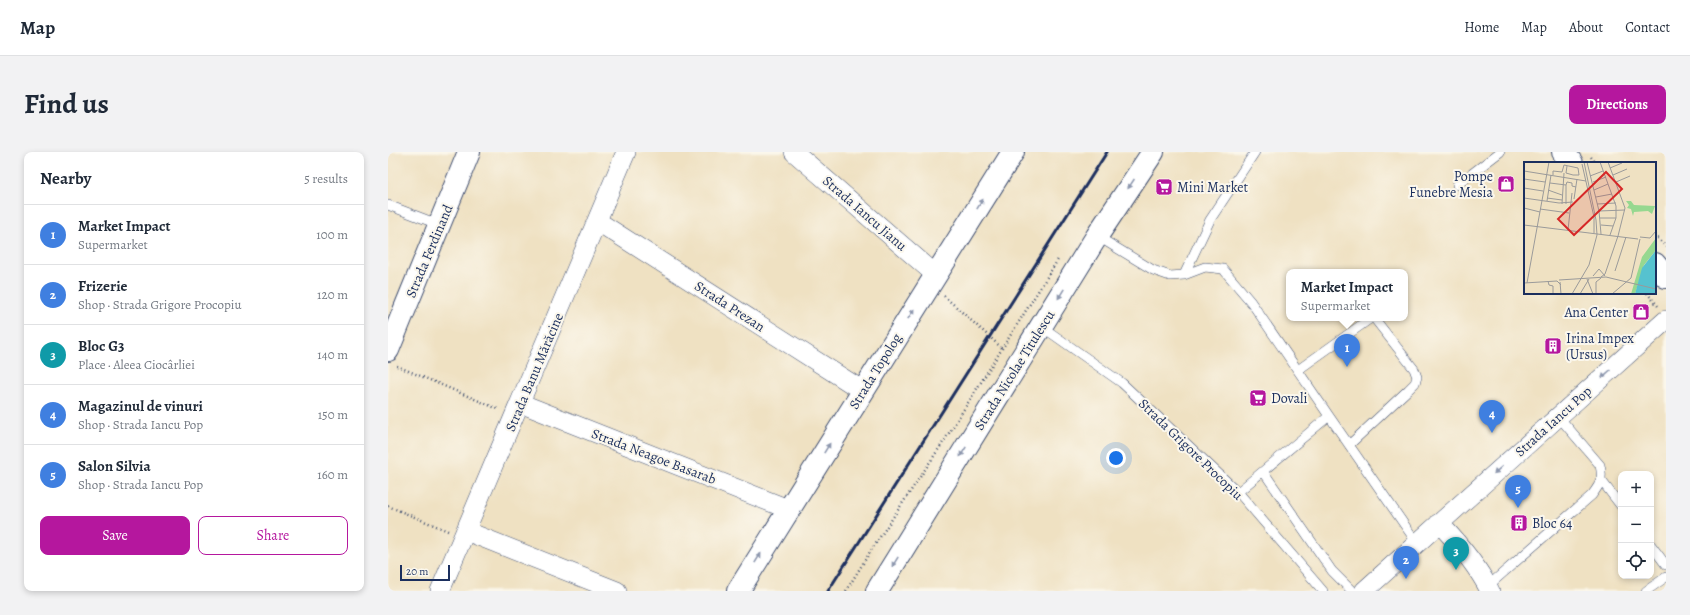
<!DOCTYPE html>
<html lang="en">
<head>
<meta charset="utf-8">
<style>
  :root { --surface:#fff; --page:#f2f2f3; --text:#1f2937; --muted:#747a83; --line:#e0e1e3; --accent:#b5179e }
  body { margin:0; font-family:Alegreya,serif; background:var(--page); color:var(--text) }
  .controls { position:absolute; right:12px; bottom:12px; display:grid; overflow:hidden; border-radius:8px; box-shadow:0 2px 6px #0003 }
  .controls button { width:36px; height:36px; display:grid; place-items:center; padding:0; border:0; border-bottom:1px solid var(--line); background:var(--surface); color:var(--text); font:20px sans-serif }
  .scale { position:absolute; left:12px; bottom:10px; width:50px; box-sizing:border-box; padding-left:4px; border:2px solid #1b2f5e; border-top:0; font-size:11px; line-height:14px; white-space:nowrap; color:#1b2f5e; -webkit-text-stroke:3px #fbf7ec; paint-order:stroke }
  .you { position:absolute; left:728px; top:306px; width:14px; height:14px; margin:-10px; border:3px solid #fff; border-radius:50%; background:#1a73e8; box-shadow:0 0 0 6px #1a73e833 }
  .badge { display:grid; place-items:center; width:26px; height:26px; border-radius:50%; background:var(--accent); color:#fff; font-size:13px; font-weight:700 }
  .pin { position:absolute; translate:-50% -33px; filter:drop-shadow(0 1px 2px #0008) }
  .pin::after { content:''; position:absolute; top:21px; width:14px; height:12px; background:inherit; clip-path:polygon(0 0,100% 0,50% 100%) }
  .popup { position:absolute; left:898px; top:117px; width:122px; height:52px; box-sizing:border-box; display:grid; place-content:center; border-radius:8px; background:var(--surface); filter:drop-shadow(0 1px 3px #0005); font-size:13px; white-space:nowrap; color:var(--muted) }
  .popup b { font-size:15px; color:var(--text) }
  .popup::after { content:''; position:absolute; left:50%; top:100%; margin-left:-8px; border:8px solid transparent; border-top-color:var(--surface) }
  .list { margin:0; padding:0; list-style:none }
  h2 { display:flex; justify-content:space-between; align-items:center; height:52px; margin:0; padding:0 16px; font-size:17px }
  h2 small { font-size:13px; font-weight:400; color:var(--muted) }
  .list li { display:grid; grid-template-columns:26px 1fr auto; gap:12px; align-items:center; box-sizing:border-box; height:60px; padding:0 16px; border-top:1px solid var(--line) }
  .list b { display:block; font-size:15px; white-space:nowrap }
  .list p { margin:0; font-size:13px; white-space:nowrap; color:var(--muted) }
  .list em { font-size:13px; font-style:normal; color:var(--muted) }
  .actions { display:flex; gap:8px; padding:12px 16px }
  .actions a { flex:1; padding:9px 0; border:1px solid var(--accent); border-radius:8px; text-align:center; font-size:14px; color:var(--accent) }
  .actions .main { background:var(--accent); color:#fff }
  .icon { flex:none; width:22px; height:22px; fill:none; stroke:currentColor; stroke-width:2; stroke-linecap:round; stroke-linejoin:round }
  .map { position:relative; flex:none; width:1278px; height:439px; overflow:hidden; border-radius:8px }
  header { display:flex; align-items:center; gap:24px; box-sizing:border-box; height:56px; padding:0 20px; background:var(--surface); border-bottom:1px solid var(--line) }
  header strong { font-size:19px }
  nav { display:flex; gap:22px; margin-inline-start:auto; font-size:14px }
  .intro { display:flex; align-items:center; justify-content:space-between; box-sizing:border-box; height:96px; padding:0 24px }
  h1 { margin:0; font-size:28px }
  .button { padding:10px 18px; border-radius:8px; background:var(--accent); color:#fff; font-size:14px; font-weight:700 }
  main { display:flex; gap:24px; padding:0 24px }
  aside { flex:1; background:var(--surface); border-radius:8px; box-shadow:0 2px 6px #0003 }
  .map>svg:first-child { display:block }
  .lines { fill:none; stroke-linecap:round; stroke-linejoin:round }
  .lane-casing { stroke:#3b4a6d; stroke-width:10 }
  .street-casing { stroke:#3b4a6d; stroke-width:20 }
  .secondary-casing { stroke:#3b4a6d; stroke-width:24 }
  .path { stroke:#3b4a6d; stroke-width:2.5; stroke-dasharray:1 3; stroke-linecap:butt }
  .lane { stroke:#fff; stroke-width:9 }
  .street { stroke:#fff; stroke-width:19 }
  .secondary { stroke:#fff; stroke-width:22 }
  .rail { stroke:#1b2f5e; stroke-width:3 }
  .oneway { fill:#8d97ae }
  .labels { text-anchor:middle; stroke-width:4; stroke-linejoin:round; paint-order:stroke }
  .poi-label { font-size:14px; fill:#1b2f5e; stroke:#fbf7ec; text-anchor:start }
  .street-label { font-size:14px; fill:#1b2f5e; stroke:#fbf7ec }
  .inset-road { fill:none; stroke:#9a9a9a; stroke-width:1 }
  .view { fill:#d62828; fill-opacity:0.15; stroke:#d62828; stroke-width:2 }
  .inset-edge { fill:none; stroke:#1b2f5e; stroke-width:2 }
</style>
</head>
<body>
<header>
<strong>Map</strong>
<nav><a>Home</a><a>Map</a><a>About</a><a>Contact</a></nav>
</header>
<div class="intro"><h1>Find us</h1><a class="button">Directions</a></div>
<main>
<aside>
<h2>Nearby<small>5 results</small></h2>
<ul class="list">
<li><span class="badge" style="background:#3f7fe0">1</span><div><b>Market Impact</b><p>Supermarket</p></div><em>100 m</em></li>
<li><span class="badge" style="background:#3f7fe0">2</span><div><b>Frizerie</b><p>Shop · Strada Grigore Procopiu</p></div><em>120 m</em></li>
<li><span class="badge" style="background:#0f9aa8">3</span><div><b>Bloc G3</b><p>Place · Aleea Ciocârliei</p></div><em>140 m</em></li>
<li><span class="badge" style="background:#3f7fe0">4</span><div><b>Magazinul de vinuri</b><p>Shop · Strada Iancu Pop</p></div><em>150 m</em></li>
<li><span class="badge" style="background:#3f7fe0">5</span><div><b>Salon Silvia</b><p>Shop · Strada Iancu Pop</p></div><em>160 m</em></li>
</ul>
<div class="actions"><a class="main">Save</a><a>Share</a></div>
</aside>
<div class="map">
<svg width="1278" height="439" viewBox="0 0 1278 439">
  <rect width="100%" height="100%" fill="#fbf7ec"/>
  <filter id="ink" filterUnits="userSpaceOnUse"><feTurbulence type="fractalNoise" baseFrequency=".025" numOctaves="2"/><feDisplacementMap in="SourceGraphic" scale="8" xChannelSelector="R" yChannelSelector="G"/><feConvolveMatrix kernelMatrix="1 2 1 2 8 2 1 2 1" color-interpolation-filters="sRGB"/></filter>
  <filter id="wash" filterUnits="userSpaceOnUse"><feTurbulence type="fractalNoise" baseFrequency=".012" numOctaves="4" result="noise"/><feDisplacementMap in="SourceGraphic" scale="16" xChannelSelector="R" yChannelSelector="G"/><feGaussianBlur stdDeviation="0.9" result="paint"/><feColorMatrix in="noise" values="0 0 0 0 0 0 0 0 0 0 0 0 0 0 0 0 0 1.4 0 .05"/><feComposite in="paint" operator="in"/></filter>
  <g filter="url(#wash)">
    <rect width="100%" height="100%" fill="#efe1c2"/>
  </g>
  <g filter="url(#ink)">
    <g class="lines">
      <g class="lane-casing">
        <path id="lane" d="M1069 33 1112 0
          M0 53 52 73
          M709 84 765 118 782 124 796 123 817 115 835 117 863 150 941 264 850 340
          M796 123 822 68 867 0
          M653 174 734 231 850 340 935 439
          M910 218 983 166
          M941 264 1029 391
          M961 293 1020 238 1027 231 1029 225 1026 217 986 166
          M875 319 944 419 964 439
          M1213 328 1233 354
          M1263 393 1278 413
          M1100 434 1204 343C1213 331 1215 327 1212 313L1170 264
          M1258 439 1278 425"/>
      </g>
      <g class="street-casing">
        <path id="street" d="M406 0 548 123
          M209 69 475 239
          M132 251 400 357
          M1051 371C1071 392 1089 413 1102 439
          M78 379 229 439
          M52 439 238 0
          M976 439 1278 168"/>
      </g>
      <g class="secondary-casing">
        <path id="secondary" d="M1175 0 1184 11
          M1267 112 1278 125
          M0 198 81 0
          M350 439 625 0
          M489 439 709 84 765 0"/>
      </g>
      <path class="path" d="M1203 5 1208 11
        M1267 83 1278 95
        M1259 141 1270 154
        M556 144 615 197
        M9 214 110 257
        M0 354 60 379
        M458 439 482 400 556 289 671 106"/>
      <use href="#lane" class="lane"/>
      <use href="#street" class="street"/>
      <use href="#secondary" class="secondary"/>
      <path class="rail" d="M440 439 719 0"/>
    </g>
    <defs><path id="oneway-solid" d="M-6-.8H1V-3.2L6.5 0L1 3.2V.8H-6Z"/></defs>
    <g class="oneway">
      <use href="#oneway-solid" transform="translate(743 32) rotate(124)"/>
      <use href="#oneway-solid" transform="translate(592 52) rotate(-58)"/>
      <use href="#oneway-solid" transform="translate(673 142) rotate(122)"/>
      <use href="#oneway-solid" transform="translate(523 162) rotate(-58)"/>
      <use href="#oneway-solid" transform="translate(1218 222) rotate(138)"/>
      <use href="#oneway-solid" transform="translate(439 296) rotate(-58)"/>
      <use href="#oneway-solid" transform="translate(575 300) rotate(122)"/>
      <use href="#oneway-solid" transform="translate(1110 318) rotate(138)"/>
      <use href="#oneway-solid" transform="translate(370 406) rotate(-58)"/>
      <use href="#oneway-solid" transform="translate(507 410) rotate(122)"/>
    </g>
  </g>
  <defs>
    <g id="shop-square" transform="scale(0.9)"><rect x="-9" y="-9" width="18" height="18" rx="4" fill="#b5179e" stroke="#fbf7ec"/><path d="M-5-2.5h2.3a2.7 3.5 0 0 1 5.4 0H5L5.5 6h-11ZM-1.5-2.5h3a1.5 2.3 0 0 0-3 0Z" fill="#fff"/></g>
    <g id="supermarket-square" transform="scale(0.9)"><rect x="-9" y="-9" width="18" height="18" rx="4" fill="#b5179e" stroke="#fbf7ec"/><path d="M-6-5.5h2.5l.6 2H6L4.5 2H-2.5L-4.4-4H-6ZM-1.5 3.2a1.3 1.3 0 1 0 .1 0ZM3 3.2a1.3 1.3 0 1 0 .1 0Z" fill="#fff"/></g>
    <g id="building-square" transform="scale(0.9)"><rect x="-9" y="-9" width="18" height="18" rx="4" fill="#b5179e" stroke="#fbf7ec"/><path d="M-4-6H4V6H1V3H-1V6H-4ZM-2.5-4.3h1.7v1.8h-1.7ZM.8-4.3h1.7v1.8H.8ZM-2.5-1h1.7V.8h-1.7ZM.8-1h1.7V.8H.8Z" fill="#fff"/></g>
  </defs>
  <g fill-rule="evenodd">
    <use href="#shop-square" x="1118" y="32"/>
    <use href="#supermarket-square" x="776" y="35"/>
    <use href="#shop-square" x="1253" y="160"/>
    <use href="#building-square" x="1165" y="194"/>
    <use href="#supermarket-square" x="870" y="246"/>
    <use href="#building-square" x="1131" y="371"/>
  </g>
  <g class="labels">
    <g class="poi-label">
      <text x="1105" y="29" text-anchor="end">Pompe<tspan x="1105" dy="16">Funebre Mesia</tspan></text>
      <text x="789" y="40">Mini Market</text>
      <text x="1240" y="165" text-anchor="end">Ana Center</text>
      <text x="1178" y="191">Irina Impex<tspan x="1178" dy="16">(Ursus)</tspan></text>
      <text x="883" y="251">Dovali</text>
      <text x="1144" y="376">Bloc 64</text>
    </g>
    <g class="street-label">
      <text transform="translate(477 61) rotate(41)" y="5">Strada Iancu Jianu</text>
      <text transform="translate(41 99) rotate(-67)" y="5">Strada Ferdinand</text>
      <text transform="translate(342 154) rotate(33)" y="5">Strada Prezan</text>
      <text transform="translate(626 218) rotate(-58)" y="5">Strada Nicolae Titulescu</text>
      <text transform="translate(487 219) rotate(-58)" y="5">Strada Topolog</text>
      <text transform="translate(146 220) rotate(-67)" y="5">Strada Banu Mărăcine</text>
      <text transform="translate(1165 269) rotate(-42)" y="5">Strada Iancu Pop</text>
      <text transform="translate(803 297) rotate(44)" y="5">Strada Grigore Procopiu</text>
      <text transform="translate(266 304) rotate(21)" y="5">Strada Neagoe Basarab</text>
    </g>
  </g>
  <g transform="translate(1136 10)">
    <rect width="132" height="132" fill="#efe1c2"/>
    <path d="M102 39H107L110 43 131 44 128 52 124 49 110 50 109 54 107 47 103 46 105 43ZM132 76V88L120 103 111 132H107L118 95Z" fill="#96d890"/>
    <path d="M132 88V132H111L118 106Z" fill="#56c2cf"/>
    <path class="inset-road" d="M63 0 75 49 77 72M76 0 92 44V56L86 73M84 0 101 46 94 74M58 2 70 55V71M43 4 42 11 49 13M86 6 98 1M0 9 62 19M38 10 40 3 54 6 55 13H49M29 13V9L38 10M89 13 103 7M66 14 79 9M0 17 21 20M69 20 82 15M92 20 106 14M26 21 42 23V42M42 23 43 20 48 21V24L52 25M0 26 19 29M24 28 38 33M70 28 84 22M72 35 88 32M0 36 35 41 49 40M23 36 38 38M50 37 53 17M23 39 27 13M38 42 40 11M73 42 92 41M0 46 16 50M16 47 45 51M75 49 101 48M76 56H92M0 63 114 77M77 63 89 64M44 68 48 31M116 75 126 76 132 69M91 109 102 75M69 114 75 107 81 114M77 115 81 112 94 74M63 117 69 132M35 118 82 115 132 127M24 119 25 123 29 124V132M36 120 37 132M0 121 33 119 37 123M3 121 25 0M48 132 65 103 73 73 72 58 60 0M56 132 65 117M72 132V120L77 116M88 132 107 116 116 77"/>
    <path class="view" d="M82 10 98 27 50 73 34 57Z"/>
    <rect width="132" height="132" class="inset-edge"/>
  </g>
</svg>
<div class="controls">
<button>+</button>
<button>−</button>
<button><svg class="icon" aria-label="locate" viewBox="0 0 24 24"><circle cx="12" cy="12" r="6"/><path d="M12 2v4M12 18v4M2 12h4M18 12h4"/></svg></button>
</div>
<div class="scale">20 m</div>
<div class="you"></div>
<div class="pin badge" style="left:959px;top:215px;background:#3f7fe0">1</div>
<div class="popup"><b>Market Impact</b>Supermarket</div>
<div class="pin badge" style="left:1018px;top:427px;background:#3f7fe0">2</div>
<div class="pin badge" style="left:1068px;top:418px;background:#0f9aa8">3</div>
<div class="pin badge" style="left:1104px;top:281px;background:#3f7fe0">4</div>
<div class="pin badge" style="left:1130px;top:356px;background:#3f7fe0">5</div>
</div>
</main>
</body>
</html>
